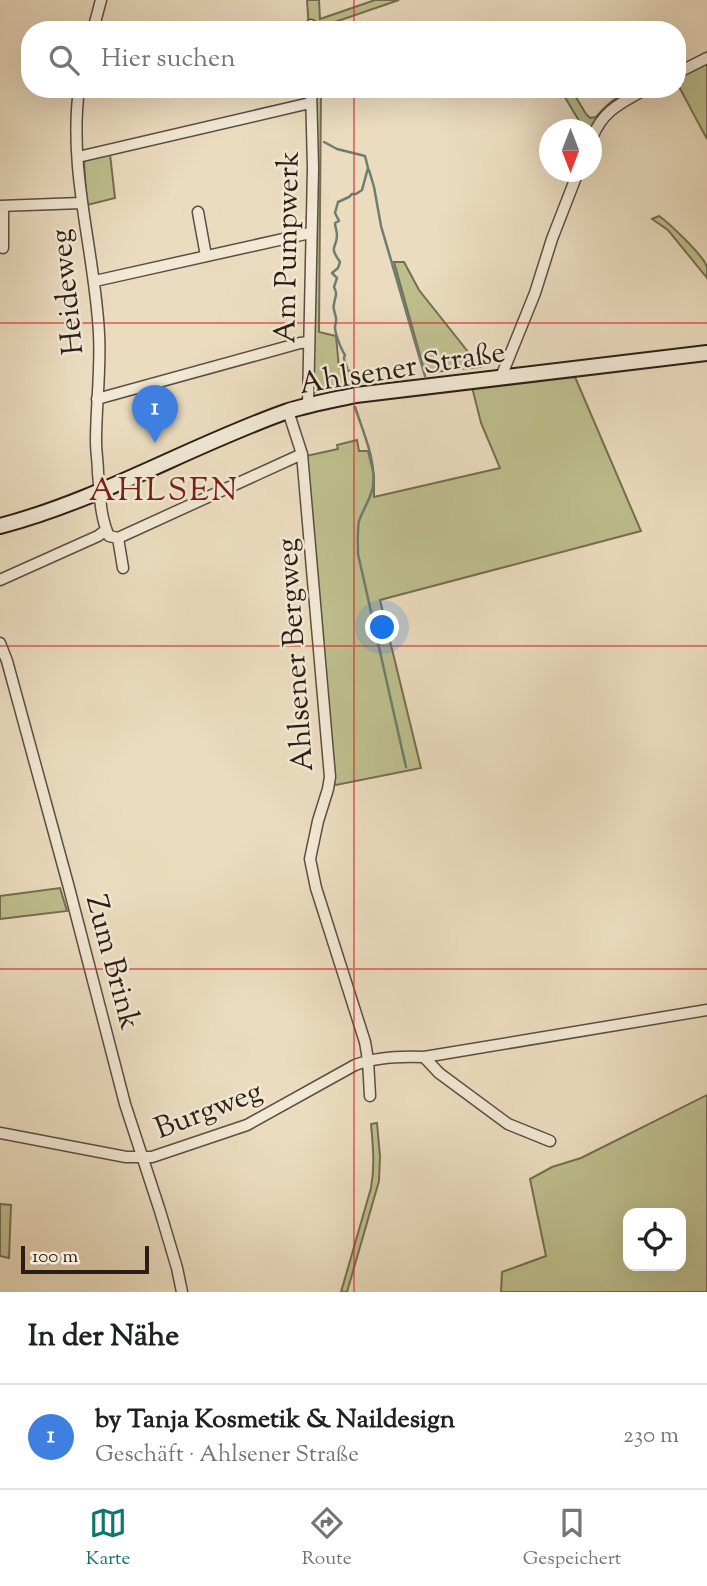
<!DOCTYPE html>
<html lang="de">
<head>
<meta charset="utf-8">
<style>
  :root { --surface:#fff; --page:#f2f2f2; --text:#202124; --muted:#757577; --line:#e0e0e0; --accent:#0f766e }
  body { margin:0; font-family:"Sorts Mill Goudy",serif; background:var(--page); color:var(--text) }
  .controls { position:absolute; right:21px; bottom:21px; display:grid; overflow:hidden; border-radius:14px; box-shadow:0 7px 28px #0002 }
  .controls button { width:63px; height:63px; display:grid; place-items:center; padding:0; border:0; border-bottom:2px solid var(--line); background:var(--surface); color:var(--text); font:35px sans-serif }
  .compass { position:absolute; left:539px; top:119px; width:63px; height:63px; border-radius:50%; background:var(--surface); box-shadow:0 7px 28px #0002; rotate:180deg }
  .scale { position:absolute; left:21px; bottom:18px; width:128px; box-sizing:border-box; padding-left:7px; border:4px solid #2c1e15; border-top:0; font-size:19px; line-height:24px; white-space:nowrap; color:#2c1e15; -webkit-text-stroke:5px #f2e8d5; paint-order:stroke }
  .you { position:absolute; left:383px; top:628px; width:24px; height:24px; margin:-18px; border:5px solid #fff; border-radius:50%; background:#1a73e8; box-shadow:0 0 0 10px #1a73e833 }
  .badge { display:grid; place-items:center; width:46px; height:46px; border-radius:50%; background:var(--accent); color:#fff; font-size:23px; font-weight:700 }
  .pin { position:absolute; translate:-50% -58px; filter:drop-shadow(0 2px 4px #0008) }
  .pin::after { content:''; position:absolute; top:37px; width:24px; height:21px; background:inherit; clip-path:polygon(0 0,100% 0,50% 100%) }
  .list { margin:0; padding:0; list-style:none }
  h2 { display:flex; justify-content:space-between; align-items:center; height:91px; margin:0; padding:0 28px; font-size:30px }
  h2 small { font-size:23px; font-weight:400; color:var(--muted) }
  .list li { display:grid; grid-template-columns:46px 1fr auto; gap:21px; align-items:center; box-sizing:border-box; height:105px; padding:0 28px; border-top:2px solid var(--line) }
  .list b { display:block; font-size:26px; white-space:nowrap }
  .list p { margin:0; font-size:23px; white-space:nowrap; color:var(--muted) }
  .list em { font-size:23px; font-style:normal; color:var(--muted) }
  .icon { flex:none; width:38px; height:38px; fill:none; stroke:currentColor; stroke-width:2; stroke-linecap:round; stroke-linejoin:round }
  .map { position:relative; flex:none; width:707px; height:1292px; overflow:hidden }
  .search { position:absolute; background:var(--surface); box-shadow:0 7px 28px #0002; left:21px; right:21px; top:21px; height:77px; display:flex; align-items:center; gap:18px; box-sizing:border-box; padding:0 24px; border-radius:28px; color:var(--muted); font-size:26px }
  .sheet { height:196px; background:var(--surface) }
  nav { display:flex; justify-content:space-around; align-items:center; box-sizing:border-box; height:98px; border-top:2px solid var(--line); background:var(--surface); font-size:19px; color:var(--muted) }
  nav a { display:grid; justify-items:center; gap:4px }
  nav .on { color:var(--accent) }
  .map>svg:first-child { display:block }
  .green { fill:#bebe8d; stroke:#756e51; stroke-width:2; fill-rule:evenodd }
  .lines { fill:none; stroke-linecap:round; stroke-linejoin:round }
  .stream { stroke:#6d7d71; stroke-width:2.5 }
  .street-casing { stroke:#5c4e40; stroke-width:13 }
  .secondary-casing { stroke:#2c1e15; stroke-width:18 }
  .street { stroke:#f2e8d5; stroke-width:10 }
  .secondary { stroke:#f2e8d5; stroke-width:14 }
  .grid { fill:none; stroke:#d62828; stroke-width:2; stroke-opacity:0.55 }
  .labels { text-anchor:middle; stroke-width:5; stroke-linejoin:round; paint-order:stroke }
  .street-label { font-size:30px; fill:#2c1e15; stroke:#f2e8d5 }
  .quarter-label { font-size:33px; letter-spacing:2px; fill:#7a1f14; stroke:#f2e8d5 }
</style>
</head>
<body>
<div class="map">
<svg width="707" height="1292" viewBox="0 0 707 1292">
  <rect width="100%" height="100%" fill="#ebdcbf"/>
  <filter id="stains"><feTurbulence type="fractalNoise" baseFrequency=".00286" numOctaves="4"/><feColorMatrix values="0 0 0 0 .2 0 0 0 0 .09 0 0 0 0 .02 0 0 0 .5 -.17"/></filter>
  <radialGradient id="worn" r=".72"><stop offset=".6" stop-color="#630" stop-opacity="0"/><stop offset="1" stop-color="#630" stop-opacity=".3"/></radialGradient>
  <path class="green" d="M307 0H319L320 19 375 0H399L323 26 321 30 309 29Z
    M707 52V139L677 83V68Z
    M313 89H321L319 332 336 336 339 368 358 373 364 381 311 393Z
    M560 89H571L586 114 590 118 596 117C607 104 624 89 642 89L592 130 584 129Z
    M110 154 115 198 87 205 84 163 87 159Z
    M659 216C669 223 704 256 707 267 707 270 707 274 707 278L668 230 652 219Z
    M394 262H404L419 290 480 367 425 373Z
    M575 377 641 531 380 600 421 768 336 785 333 783 306 456 338 449 337 445 357 440 359 451H368L374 475V497L500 468 481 423 472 387Z
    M60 888 67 911 0 919V896Z
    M707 1095V1292H501L502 1272 546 1256 530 1179 552 1167 581 1158ZM628 1213H681V1266H628Z
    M377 1123 380 1156 379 1181 347 1292H341L371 1188C375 1166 373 1146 371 1124Z
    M0 1204 11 1205 9 1258 0 1256Z"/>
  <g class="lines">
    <path class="stream" d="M324 142 337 149 365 156 368 168 362 190 356 194H352L349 197 338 202 335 213 339 221 335 223C335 227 337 231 337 235 337 249 328 245 340 262L338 268 332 273 337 278 334 287C338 295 335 296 334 304 332 310 337 315 336 321 336 323 335 325 335 327 335 334 341 349 345 355 342 361 346 362 347 368 348 371 345 375 344 378L348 383
      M369 170 374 187 381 226 425 376
      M355 407C363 432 376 459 373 486 371 499 363 509 359 521 357 532 358 543 358 554L406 767"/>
    <g class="street-casing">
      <path id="street" d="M93 30 101 0
        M311 30V25
        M677 73 707 58
        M79 89C68 172 95 252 99 334 101 370 96 406 96 441 96 452 98 463 98 473 100 495 100 517 109 536L118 538 302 454
        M592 138C603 110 621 103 646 89
        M78 157 310 103
        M0 206 81 203
        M3 206V248
        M198 212 206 256
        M95 281 310 233
        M501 377 535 293 552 239 578 172
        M97 399 300 343 309 342
        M308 405 313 168 311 89
        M288 411 302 454 330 777 328 789 318 821 310 859 316 888 365 1042 368 1060 370 1096
        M118 538 123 568
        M0 580 98 536 106 530
        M0 643 7 661 68 884 125 1104 160 1211 177 1268 182 1292
        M424 1057 439 1073 508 1124 550 1141
        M0 1133 126 1157H152L247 1125 355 1065C376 1057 401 1056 424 1057L707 1010"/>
    </g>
    <g class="secondary-casing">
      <path id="secondary" d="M0 526C100 500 191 445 288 411 310 404 333 400 356 395L707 353"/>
    </g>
    <use href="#street" class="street"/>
    <use href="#secondary" class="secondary"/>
  </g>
  <path class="grid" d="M354 0V30M354 89V1292M0 323H707M0 646H707M0 969H707"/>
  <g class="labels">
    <g class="street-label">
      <text transform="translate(286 247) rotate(-89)" y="10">Am Pumpwerk</text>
      <text transform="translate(66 292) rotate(-96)" y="10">Heideweg</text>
      <text transform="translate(402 367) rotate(-9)" y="10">Ahlsener Straße</text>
      <text transform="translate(294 655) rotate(-94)" y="10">Ahlsener Bergweg</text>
      <text transform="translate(114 962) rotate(75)" y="10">Zum Brink</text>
      <text transform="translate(208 1109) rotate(-21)" y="10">Burgweg</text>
    </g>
    <g class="quarter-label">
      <text x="164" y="500">AHLSEN</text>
    </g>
  </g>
  <rect width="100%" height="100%" filter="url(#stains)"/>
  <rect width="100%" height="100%" fill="url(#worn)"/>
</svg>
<div class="controls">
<button><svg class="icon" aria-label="locate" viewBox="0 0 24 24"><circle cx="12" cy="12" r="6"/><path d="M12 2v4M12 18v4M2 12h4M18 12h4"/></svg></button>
</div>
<svg class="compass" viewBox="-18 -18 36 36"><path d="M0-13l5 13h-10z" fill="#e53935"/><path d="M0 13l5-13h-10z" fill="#757577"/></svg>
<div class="scale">100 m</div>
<div class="you"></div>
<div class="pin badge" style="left:155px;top:443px;background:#3f7fe0">1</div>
<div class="search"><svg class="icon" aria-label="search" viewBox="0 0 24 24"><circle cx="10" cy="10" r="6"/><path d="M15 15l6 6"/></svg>Hier suchen</div>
</div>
<section class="sheet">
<h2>In der Nähe<small></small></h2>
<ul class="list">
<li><span class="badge" style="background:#3f7fe0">1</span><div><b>by Tanja Kosmetik &amp; Naildesign</b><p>Geschäft · Ahlsener Straße</p></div><em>230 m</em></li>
</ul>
</section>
<nav>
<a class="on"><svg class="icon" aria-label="map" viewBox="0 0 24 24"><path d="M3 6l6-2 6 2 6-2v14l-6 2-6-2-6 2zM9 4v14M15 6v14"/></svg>Karte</a>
<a><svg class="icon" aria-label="directions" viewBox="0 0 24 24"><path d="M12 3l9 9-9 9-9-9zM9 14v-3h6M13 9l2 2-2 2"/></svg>Route</a>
<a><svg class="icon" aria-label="saved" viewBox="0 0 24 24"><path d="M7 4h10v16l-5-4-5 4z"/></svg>Gespeichert</a>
</nav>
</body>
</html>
